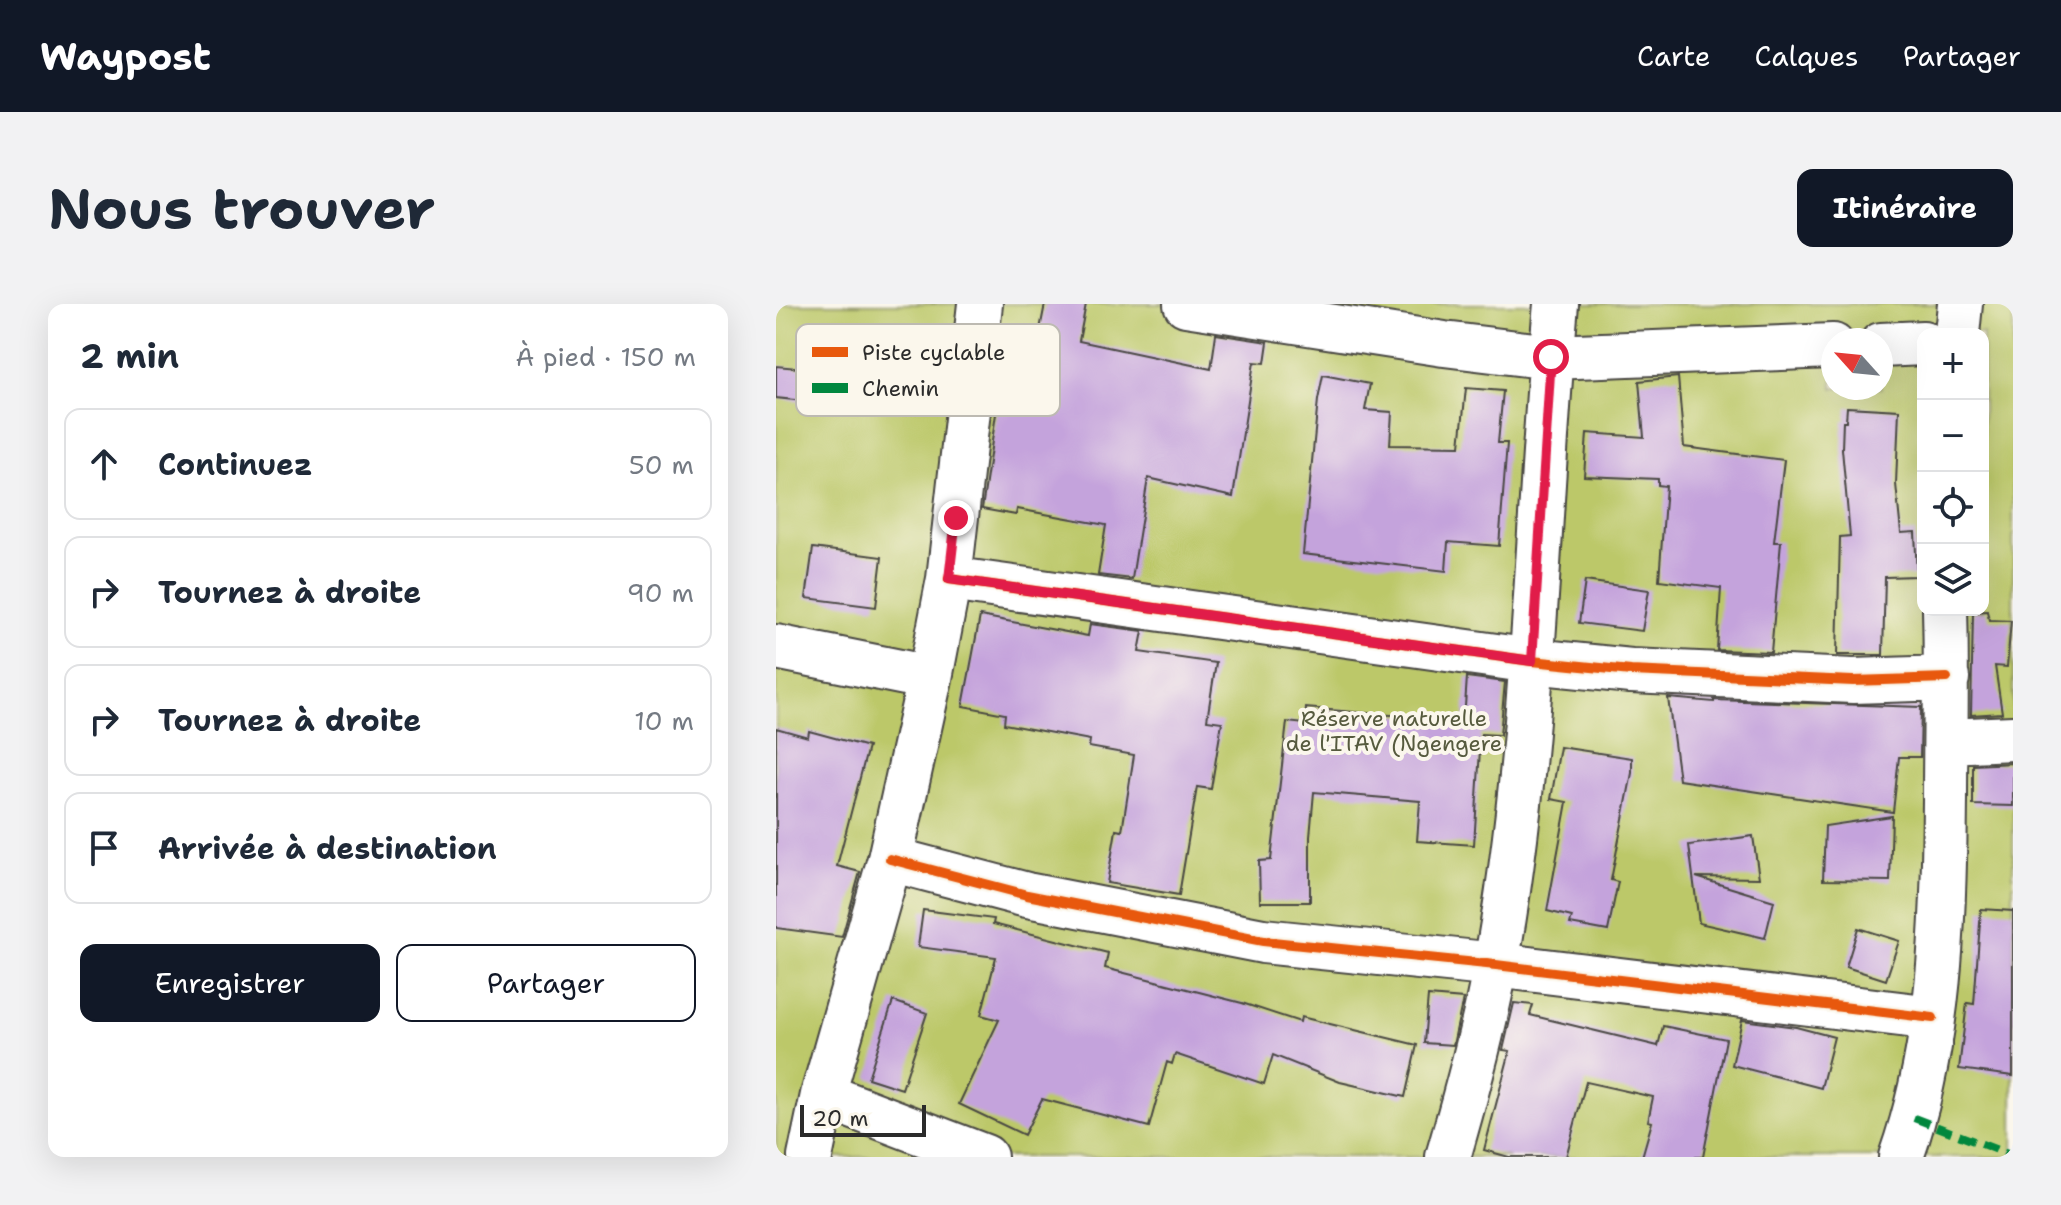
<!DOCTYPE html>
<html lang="fr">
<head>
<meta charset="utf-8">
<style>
  :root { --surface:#fff; --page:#f2f2f3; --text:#1f2937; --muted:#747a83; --line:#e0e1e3; --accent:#111827 }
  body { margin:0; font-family:"Shantell Sans",sans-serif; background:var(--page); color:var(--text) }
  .controls { position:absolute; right:24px; top:24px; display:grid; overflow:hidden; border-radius:16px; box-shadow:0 8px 32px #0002 }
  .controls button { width:72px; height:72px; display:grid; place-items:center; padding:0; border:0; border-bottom:2px solid var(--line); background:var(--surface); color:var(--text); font:40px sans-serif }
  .compass { position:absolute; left:1045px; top:24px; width:72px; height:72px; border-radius:50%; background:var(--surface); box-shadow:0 8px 32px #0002; rotate:297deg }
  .scale { position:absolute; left:24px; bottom:20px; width:126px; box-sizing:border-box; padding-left:8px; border:4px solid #2b2b2b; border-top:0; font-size:22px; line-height:28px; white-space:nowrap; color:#2b2b2b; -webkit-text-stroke:6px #fbf7ec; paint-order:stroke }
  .stop { position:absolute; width:24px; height:24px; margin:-18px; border:6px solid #e11d48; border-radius:50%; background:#fff }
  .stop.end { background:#e11d48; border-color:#fff; box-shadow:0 2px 8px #0008 }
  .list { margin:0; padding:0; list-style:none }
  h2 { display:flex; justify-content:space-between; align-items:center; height:104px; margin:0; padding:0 32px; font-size:34px }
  h2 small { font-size:26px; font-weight:400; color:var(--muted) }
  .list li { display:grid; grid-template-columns:52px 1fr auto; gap:24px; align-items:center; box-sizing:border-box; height:112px; margin:0 16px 16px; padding:0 16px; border:2px solid var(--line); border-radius:16px }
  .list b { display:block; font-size:30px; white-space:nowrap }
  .list em { font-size:26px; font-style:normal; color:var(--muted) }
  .actions { display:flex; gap:16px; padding:24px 32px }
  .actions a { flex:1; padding:18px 0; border:2px solid var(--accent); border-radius:16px; text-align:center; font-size:28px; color:var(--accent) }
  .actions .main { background:var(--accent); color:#fff }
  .icon { flex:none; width:44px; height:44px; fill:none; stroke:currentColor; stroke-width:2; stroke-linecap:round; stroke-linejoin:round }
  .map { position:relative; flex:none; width:1237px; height:853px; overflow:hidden; border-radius:16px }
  header { display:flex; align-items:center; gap:48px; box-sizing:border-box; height:112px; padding:0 40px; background:var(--accent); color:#fff }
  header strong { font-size:38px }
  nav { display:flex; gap:44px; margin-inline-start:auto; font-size:28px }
  .intro { display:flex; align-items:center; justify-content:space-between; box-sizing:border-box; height:192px; padding:0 48px }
  h1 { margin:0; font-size:56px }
  .button { padding:20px 36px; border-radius:16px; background:var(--accent); color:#fff; font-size:28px; font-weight:700 }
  main { display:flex; gap:48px; padding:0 48px }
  aside { flex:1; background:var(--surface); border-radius:16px; box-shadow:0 8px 32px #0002 }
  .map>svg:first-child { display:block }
  .green { fill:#bcc869; stroke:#747a4a; stroke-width:2; fill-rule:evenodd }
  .building { fill:#c4a3dc }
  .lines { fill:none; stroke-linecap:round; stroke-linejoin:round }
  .street-casing { stroke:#484743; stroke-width:48 }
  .street { stroke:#fff; stroke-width:44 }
  .quiet { stroke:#00873e; stroke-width:8; stroke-dasharray:16 8; stroke-linecap:butt }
  .cycleway-casing { stroke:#fbf7ec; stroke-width:15 }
  .cycleway { stroke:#e8590c; stroke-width:10 }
  .route { stroke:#e11d48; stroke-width:10 }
  .labels { text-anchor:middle; stroke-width:8; stroke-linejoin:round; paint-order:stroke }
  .park-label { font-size:22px; fill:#565a3e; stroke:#fbf7ec }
  .key { fill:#fbf7ec; stroke:#bdbab2; stroke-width:2 }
  .key-label { font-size:22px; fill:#2b2b2b }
</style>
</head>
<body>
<header>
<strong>Waypost</strong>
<nav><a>Carte</a><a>Calques</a><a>Partager</a></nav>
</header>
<div class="intro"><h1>Nous trouver</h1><a class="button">Itinéraire</a></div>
<main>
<aside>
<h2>2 min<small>À pied · 150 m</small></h2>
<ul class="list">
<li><svg class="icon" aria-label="ahead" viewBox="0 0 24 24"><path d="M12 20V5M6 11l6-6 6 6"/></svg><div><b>Continuez</b></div><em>50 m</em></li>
<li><svg class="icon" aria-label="right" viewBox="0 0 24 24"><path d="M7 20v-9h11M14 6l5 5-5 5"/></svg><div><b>Tournez à droite</b></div><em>90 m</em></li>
<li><svg class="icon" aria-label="right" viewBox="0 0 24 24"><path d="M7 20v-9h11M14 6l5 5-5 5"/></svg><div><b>Tournez à droite</b></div><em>10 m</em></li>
<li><svg class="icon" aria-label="arrive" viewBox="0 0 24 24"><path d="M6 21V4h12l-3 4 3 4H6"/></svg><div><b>Arrivée à destination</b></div></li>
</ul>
<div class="actions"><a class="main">Enregistrer</a><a>Partager</a></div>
</aside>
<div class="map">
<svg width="1237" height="853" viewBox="0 0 1237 853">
  <rect width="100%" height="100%" fill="#fbf7ec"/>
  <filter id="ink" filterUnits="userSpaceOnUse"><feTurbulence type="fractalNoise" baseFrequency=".0125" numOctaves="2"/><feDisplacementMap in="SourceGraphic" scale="16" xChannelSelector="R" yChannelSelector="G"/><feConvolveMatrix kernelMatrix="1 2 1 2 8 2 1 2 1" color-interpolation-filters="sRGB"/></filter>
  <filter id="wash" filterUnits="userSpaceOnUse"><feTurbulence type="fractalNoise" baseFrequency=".006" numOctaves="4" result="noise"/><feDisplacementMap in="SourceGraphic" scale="32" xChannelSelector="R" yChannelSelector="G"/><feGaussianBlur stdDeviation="1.8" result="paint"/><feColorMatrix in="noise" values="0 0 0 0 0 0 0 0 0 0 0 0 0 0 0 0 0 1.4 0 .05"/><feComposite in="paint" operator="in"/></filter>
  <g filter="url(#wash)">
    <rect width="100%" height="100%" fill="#eee6c9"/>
    <path class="green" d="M0 0H1237V853H0ZM1147 30H1207V306H1147ZM1057 36H1105V84H1057Z"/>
    <g id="blocks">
      <path class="building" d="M269 0H310L303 37 435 65 440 30 492 38 489 59 478 58 457 193 372 174 356 275 322 271 330 221 241 205 240 211 206 205 221 103 218 102 219 93 225 69 254 76Z
        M62 25 117 31 113 67 126 69 122 107 0 94V62L56 67Z
        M547 71 594 80 589 106 616 108 614 141 684 142 690 84 727 87 722 139H731L723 242 672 238 670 267 527 250 542 96Z
        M902 73 908 143 1008 156 998 238H1005L995 348 941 346 945 284 883 276 890 182 882 181V175L808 172 811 129 868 133 863 77Z
        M1071 103 1123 106 1120 180 1125 229 1139 228 1141 272 1109 273 1107 351H1061L1064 233 1074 232 1066 145 1067 117H1070Z
        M37 244 106 253 100 303 30 294Z
        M809 277 873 286 866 327 803 319Z
        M1211 307 1213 316 1235 317 1231 363 1219 362 1226 409 1195 411 1197 308Z
        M204 312 312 332 314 320 367 327 363 348 440 359 431 416 446 418 435 485 421 483 403 591 331 579 340 526 346 527 358 451 313 443 314 436 228 420 229 410 187 402Z
        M691 373 729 378 724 431 705 430 698 541 641 537 644 497 538 488 534 533V598H484L483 557 495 556 511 418 529 420 530 404 688 417Z
        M892 394 938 398V396L1145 403 1144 453H1123L1117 508 903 476Z
        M0 424 32 433 33 427 92 443 61 562 84 568 66 633 0 624Z
        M784 443 856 454V469L835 576 842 578 832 627 794 620 796 613 771 607 791 498 775 495Z
        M1237 459V502L1197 501V461Z
        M1116 512 1114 577 1047 576 1049 522Z
        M977 532 983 574 920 573 998 597 989 634 923 619 913 541Z
        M1205 605 1237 607V772L1183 765 1191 699 1198 700Z
        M147 606 218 615 217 620 332 649 329 664 466 699 524 718 525 713 641 741 629 793 564 778 497 751 488 780 399 750 396 760 391 758 373 823 266 795 248 831 183 800 223 716 205 711 220 653 142 643Z
        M1082 624 1123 637 1110 676 1070 663Z
        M652 692 687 695 677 741 648 739Z
        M117 697 151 709 126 785 92 774Z
        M738 699 757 701 754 711 882 742 887 722 950 735 927 853H866L876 818 872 817 877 793 810 778 790 853H733L708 846 734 747 727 746Z
        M966 716 1020 723 1058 733 1045 784 956 761Z"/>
    </g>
  </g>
  <g filter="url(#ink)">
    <use href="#blocks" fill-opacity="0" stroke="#484743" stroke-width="2"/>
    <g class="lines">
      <g class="street-casing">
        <path id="street" d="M410 0 668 40 775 53 1057 42
          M1181 30 1184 0
          M1105 41 1147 39
          M173 275 756 357 855 367 1077 377 1171 374
          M0 343 154 374
          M1171 437 1237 434
          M114 555 251 591 487 637 720 661 1157 714
          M47 791 209 853
          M34 853 47 791 114 555 154 374 173 275 204 0
          M672 853C690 791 707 729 719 665 760 446 760 221 780 0
          M1125 853C1165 739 1168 616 1169 496 1169 433 1171 369 1169 306"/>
      </g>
      <use href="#street" class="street"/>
      <path class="quiet" d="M1138 814 1237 852"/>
      <g class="cycleway-casing">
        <path id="cycleway" d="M173 275 756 357 855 367 1077 377 1171 374
          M114 555 251 591 487 637 720 661 1157 714"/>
      </g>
      <use href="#cycleway" class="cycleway"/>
    </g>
  </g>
  <g class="lines" filter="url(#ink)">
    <path class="route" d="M180 214 173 275 756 357 775 53"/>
  </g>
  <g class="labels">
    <g class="park-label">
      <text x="618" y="422">Réserve naturelle<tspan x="618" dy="25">de l'ITAV (Ngengere</tspan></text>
    </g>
  </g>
  <rect x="20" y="20" width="264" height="92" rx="12" class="key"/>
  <rect x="36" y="43" width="36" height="10" fill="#e8590c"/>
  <rect x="36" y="79" width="36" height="10" fill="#00873e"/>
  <g class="key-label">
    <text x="86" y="56">Piste cyclable</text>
    <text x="86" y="92">Chemin</text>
  </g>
</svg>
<div class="controls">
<button>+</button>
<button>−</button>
<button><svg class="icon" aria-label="locate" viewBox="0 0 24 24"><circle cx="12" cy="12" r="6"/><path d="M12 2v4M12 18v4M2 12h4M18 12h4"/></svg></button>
<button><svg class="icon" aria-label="layers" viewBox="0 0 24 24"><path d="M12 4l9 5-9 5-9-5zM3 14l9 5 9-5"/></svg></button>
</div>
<svg class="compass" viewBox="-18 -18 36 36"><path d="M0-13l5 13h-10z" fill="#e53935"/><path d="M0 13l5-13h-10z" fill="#747a83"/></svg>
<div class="scale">20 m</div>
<div class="stop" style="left:775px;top:53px"></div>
<div class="stop end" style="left:180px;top:214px"></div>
</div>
</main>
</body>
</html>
